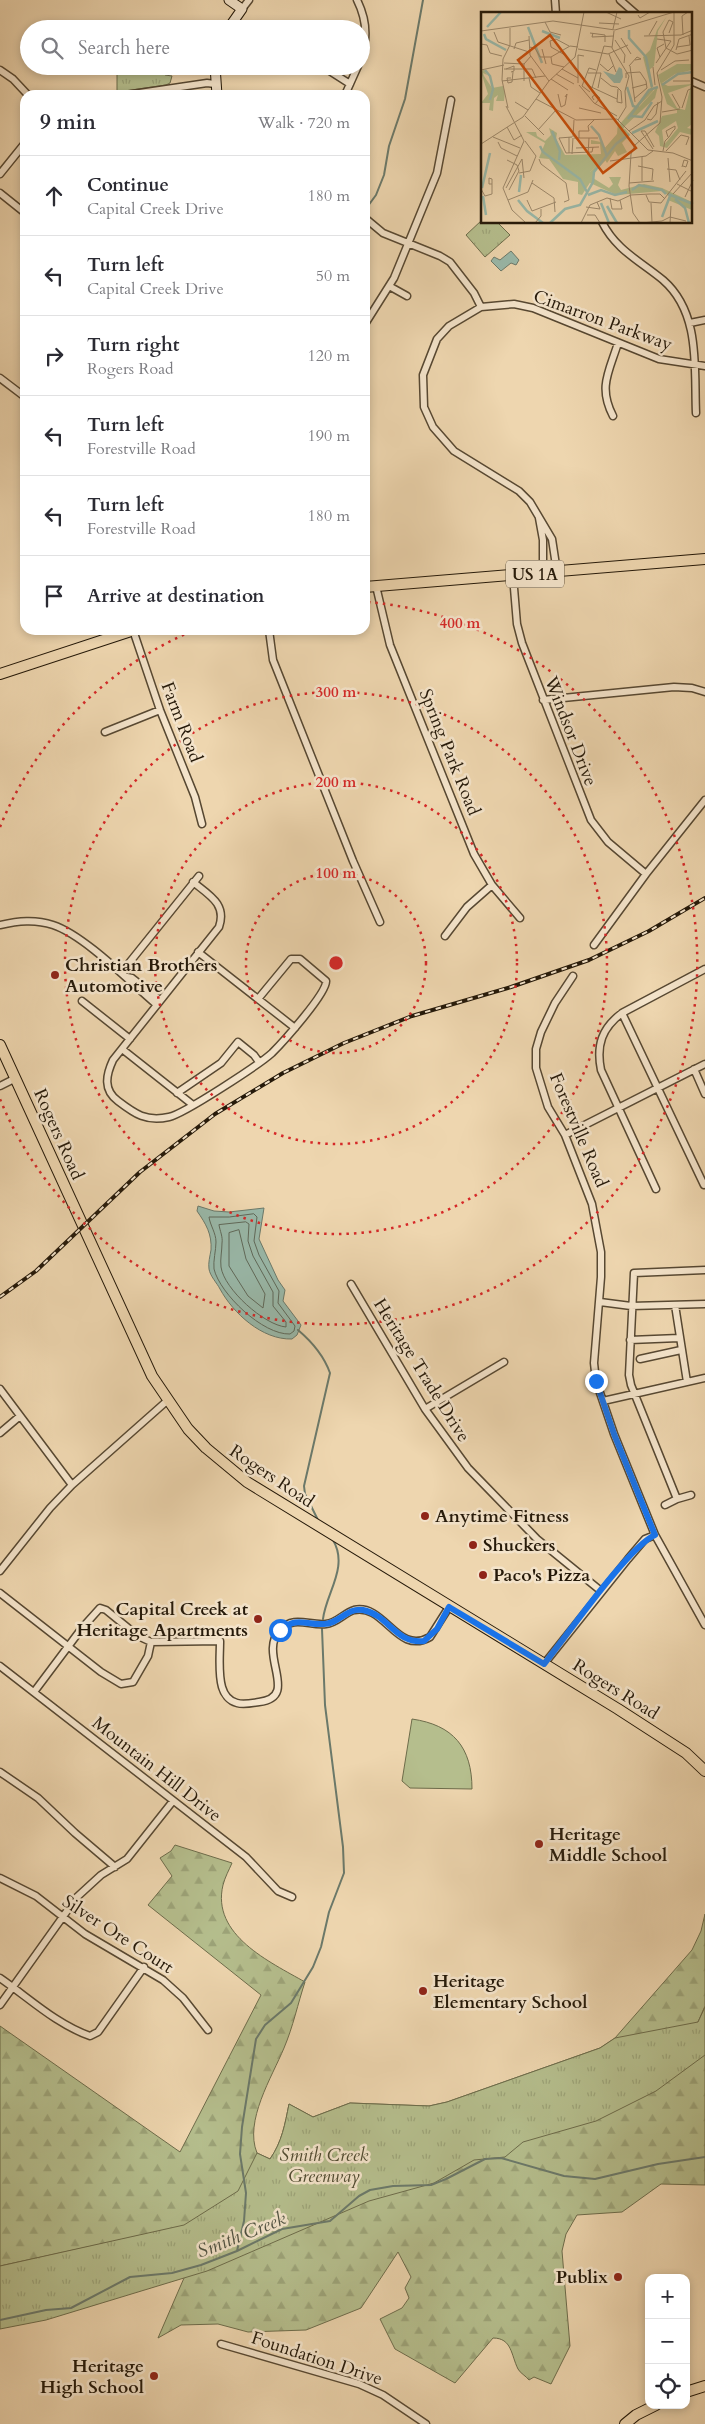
<!DOCTYPE html>
<html lang="en">
<head>
<meta charset="utf-8">
<style>
  :root { --surface:#fff; --page:#f2f2f3; --text:#2b2b33; --muted:#7c7c81; --line:#e1e1e2 }
  body { margin:0; font-family:Cardo,serif; background:var(--page); color:var(--text) }
  .controls { position:absolute; right:15px; bottom:15px; display:grid; overflow:hidden; border-radius:10px; box-shadow:0 2px 8px #0003 }
  .controls button { width:45px; height:45px; display:grid; place-items:center; padding:0; border:0; border-bottom:1px solid var(--line); background:var(--surface); color:var(--text); font:25px sans-serif }
  .stop { position:absolute; width:15px; height:15px; margin:-11px; border:4px solid #1a73e8; border-radius:50%; background:#fff }
  .stop.end { background:#1a73e8; border-color:#fff; box-shadow:0 1px 5px #0008 }
  .list { margin:0; padding:0; list-style:none }
  h2 { display:flex; justify-content:space-between; align-items:center; height:65px; margin:0; padding:0 20px; font-size:21px }
  h2 small { font-size:16px; font-weight:400; color:var(--muted) }
  .list li { display:grid; grid-template-columns:32px 1fr auto; gap:15px; align-items:center; box-sizing:border-box; height:80px; padding:0 20px; border-top:1px solid var(--line) }
  .list b { display:block; font-size:19px; white-space:nowrap }
  .list p { margin:0; font-size:16px; white-space:nowrap; color:var(--muted) }
  .list em { font-size:16px; font-style:normal; color:var(--muted) }
  .icon { flex:none; width:28px; height:28px; fill:none; stroke:currentColor; stroke-width:2; stroke-linecap:round; stroke-linejoin:round }
  .map { position:relative; flex:none; width:705px; height:2424px; overflow:hidden }
  .search { position:absolute; background:var(--surface); box-shadow:0 2px 8px #0003; left:20px; top:20px; width:350px; height:55px; display:flex; align-items:center; gap:12px; box-sizing:border-box; padding:0 18px; border-radius:28px; color:var(--muted); font-size:19px }
  .panel { position:absolute; background:var(--surface); box-shadow:0 2px 8px #0003; left:20px; top:90px; width:350px; height:545px; border-radius:15px }
  .map>svg:first-child { display:block }
  .green { fill:#b5be8d; stroke:#6d6c4b }
  .forest { fill:url(#forest-firs); stroke:#6d6c4b }
  .park { fill:url(#park-tufts); stroke:#6d6c4b }
  .water { fill:#99b9aa; stroke:#6b796a }
  .lines { fill:none; stroke-linecap:round; stroke-linejoin:round }
  .shore { stroke:#5f695a; stroke-width:1 }
  .stream { stroke:#6b796a; stroke-width:2 }
  .street-casing { stroke:#574832; stroke-width:9 }
  .secondary-casing { stroke:#251909; stroke-width:11 }
  .primary-casing { stroke:#251909; stroke-width:12 }
  .street { stroke:#f4e4cb; stroke-width:6 }
  .secondary { stroke:#f4e4cb; stroke-width:9 }
  .primary { stroke:#eed6af; stroke-width:10 }
  .rail-casing { stroke:#251909; stroke-width:4 }
  .rail { stroke:#f4e4cb; stroke-width:2; stroke-dasharray:5.5; stroke-linecap:butt }
  .route { stroke:#1a73e8; stroke-width:6 }
  .ring { fill:none; stroke:#d62828; stroke-width:2.5; stroke-dasharray:2.5 5 }
  .poi-dot { fill:#8f2418; stroke:#f4e4cb; stroke-width:2 }
  .labels { text-anchor:middle; stroke-width:5; stroke-linejoin:round; paint-order:stroke }
  .shield { fill:#f4e4cb; stroke:#635643; stroke-width:1 }
  .shield-label { font-size:16px; font-weight:bold; fill:#251909 }
  .street-label { font-size:18px; fill:#251909; stroke:#f4e4cb }
  .poi-label { font-size:18px; font-weight:bold; fill:#251909; stroke:#f4e4cb; text-anchor:start }
  .park-label { font-size:18px; font-style:italic; fill:#504b31; stroke:#f4e4cb }
  .water-label { font-size:19px; font-style:italic; fill:#4e5141; stroke:#f4e4cb }
  .inset-river { fill:none; stroke:#99b9aa; stroke-width:2.5 }
  .inset-road { fill:none; stroke:#9e8a6d; stroke-width:1 }
  .view { fill:#cb4f0c; fill-opacity:0.15; stroke:#cb4f0c; stroke-width:2.5 }
  .inset-edge { fill:none; stroke:#251909; stroke-width:2.5 }
  .centre { fill:#d62828; stroke:#f4e4cb; stroke-width:2.5 }
  .ring-label { font-size:15px; text-anchor:middle; font-weight:bold; fill:#d62828; stroke:#f4e4cb; stroke-width:5; stroke-linejoin:round; paint-order:stroke }
</style>
</head>
<body>
<div class="map">
<svg width="705" height="2424" viewBox="0 0 705 2424">
  <defs>
    <pattern id="forest-firs" width="22" height="20" patternUnits="userSpaceOnUse" patternTransform="scale(1.25)"><rect width="22" height="20" fill="#b5be8d"/><path d="M5 1l3.5 6h-7zM16 11l3.5 6h-7z" fill="#9ca378"/></pattern>
    <pattern id="park-tufts" width="24" height="20" patternUnits="userSpaceOnUse" patternTransform="scale(1.25)"><rect width="24" height="20" fill="#b5be8d"/><path d="M3 7l-1-3M5 7V3M7 7l1-3M15 17l-1-3M17 17v-4M19 17l1-3" fill="none" stroke="#9ca378"/></pattern>
  </defs>
  <rect width="100%" height="100%" fill="#eed6af"/>
  <filter id="stains"><feTurbulence type="fractalNoise" baseFrequency=".004" numOctaves="4"/><feColorMatrix values="0 0 0 0 .2 0 0 0 0 .09 0 0 0 0 .02 0 0 0 .5 -.17"/></filter>
  <radialGradient id="worn" r=".72"><stop offset=".6" stop-color="#630" stop-opacity="0"/><stop offset="1" stop-color="#630" stop-opacity=".3"/></radialGradient>
  <path class="green" d="M412 1719C453 1725 472 1747 472 1789L410 1788 402 1781Z"/>
  <path class="forest" d="M175 1845 232 1863C229 1870 225 1877 223 1885 211 1935 270 1962 305 1982 298 2003 293 2027 284 2048 272 2077 244 2121 257 2153L270 2159C282 2142 285 2124 289 2104L313 2117 350 2103 429 2106 447 2102 600 2048 615 2038 692 1950 701 1931 705 1914V2006L698 2022 705 2030V2185L661 2184 622 2212 577 2215 566 2234 562 2251 570 2346 551 2384 534 2377 529 2380C526 2376 520 2373 518 2369 511 2355 512 2338 493 2338L455 2383 395 2349 380 2319 402 2308 409 2298 405 2288 411 2277 398 2252 361 2308 306 2330 248 2332 218 2324 181 2325 158 2338 184 2278 170 2229 0 2266V2026L180 2152 261 1995 148 1905 172 1876 160 1858 171 1851Z"/>
  <path class="park" d="M117 66H131L150 70 151 66H167L165 75 172 76 170 83 166 85 117 92Z
    M482 220V222L498 223 510 235 485 257 466 235Z
    M705 2007V2055L656 2091 596 2121 523 2142 505 2157 474 2160 434 2183 369 2201 207 2271 46 2320 0 2329V2266L184 2225 238 2191 257 2153 270 2159C282 2142 285 2124 289 2104L313 2117 350 2103 429 2106 447 2102 600 2048 615 2038 698 2022Z"/>
  <path class="water" d="M511 251 519 260 516 265 511 263 501 271 491 261 494 257 500 260Z
    M198 1206 214 1211 229 1212 264 1208 259 1239 278 1280 285 1290 283 1301 301 1325 297 1335 292 1339C262 1340 233 1313 220 1289 217 1283 210 1276 209 1269 208 1263 210 1256 211 1250 212 1234 206 1224 197 1211Z"/>
  <g class="lines">
    <path class="shore" d="M254 1214 257 1217 254 1241 259 1255 279 1291 278 1303 295 1326 294 1331 290 1334C263 1335 220 1294 214 1269 213 1261 216 1250 216 1242 216 1233 210 1225 209 1217H229Z
      M246 1222 249 1224 248 1241 253 1256 273 1292V1306L286 1322V1327C264 1325 224 1289 221 1267 220 1259 222 1251 222 1243 223 1237 220 1231 219 1225Z
      M239 1230 246 1259 265 1294 263 1308 248 1296 229 1266V1233Z"/>
    <path class="stream" d="M365 210 376 195 384 175 389 146 405 99 423 0
      M298 1330C311 1341 324 1356 330 1373L304 1486 305 1494 318 1520
      M323 1619C326 1593 349 1567 333 1540
      M237 2251 244 2221 246 2193 240 2154 242 2127 256 2039 265 2025 291 2003 313 1967 321 1947 329 1912 344 1873 343 1847 325 1705 322 1629
      M0 2320 46 2310 71 2308 130 2277 172 2273 201 2265 237 2251 282 2229 330 2221 359 2196 370 2190 393 2186 431 2185 446 2179 485 2159 501 2158 564 2176 595 2179 658 2164 705 2157"/>
    <g class="street-casing">
      <path id="street" d="M357 0C366 18 368 38 361 57
        M555 0 556 14
        M620 0 636 14
        M242 9 249 0
        M325 68 350 84
        M0 70 13 79 28 95
        M691 81 705 87
        M126 95 207 83 215 84
        M345 95 358 66
        M0 174 25 143
        M0 193 25 213
        M365 218 383 233 440 256 450 262 474 293 481 307
        M602 222C616 250 640 261 663 280 701 313 694 368 696 413
        M389 286 407 296
        M690 323 705 320
        M365 324 394 278 437 173 451 100
        M0 378 25 397
        M613 416C598 387 609 372 618 343
        M539 518 543 540V573
        M557 572 552 539 530 502 519 491 454 451 433 427 424 407 423 375 437 339 449 326 481 307 514 304 533 308 659 359 705 366
        M513 576 517 624 522 643 591 820 608 842 646 874
        M376 586 390 645 474 854 492 885 520 918
        M133 630 160 710 195 797 202 824
        M269 630 273 660 353 861 380 922
        M543 700 674 687 692 688 705 692
        M105 732 160 710
        M193 882C209 895 227 904 219 927L113 1060C106 1075 103 1090 118 1101 135 1114 146 1122 169 1117 184 1114 260 1064 272 1053 283 1042 327 993 326 981L300 959H291L258 999
        M0 925C18 921 35 919 53 925 84 935 131 983 157 1005
        M445 936 467 907 492 885
        M594 945 646 874 705 800
        M198 952 295 1028
        M121 973 199 876
        M573 976 555 1003 541 1032 536 1049V1068L548 1107 565 1135 592 1204 601 1252V1277L594 1363 596 1381 614 1434 655 1535 705 1625
        M127 977 132 978 160 1000
        M82 1001 130 1039
        M622 1013 704 1185
        M122 1049 193 1105
        M694 1069 705 1094
        M0 1086 16 1078
        M177 1093 221 1063 238 1042 254 1055 259 1062
        M565 1135 705 1064
        M656 1189 601 1070C596 1045 602 1028 622 1013L705 969
        M351 1284 425 1409 468 1468 537 1539 601 1591
        M600 1302 631 1306 705 1304
        M675 1305 687 1382
        M630 1340 679 1338
        M640 1359 681 1350
        M0 1389 72 1485
        M603 1401 705 1378
        M425 1409 504 1362
        M0 1433 20 1416
        M691 1495 677 1499 631 1385 629 1375 634 1273 705 1270
        M665 1505 677 1499
        M0 1571 50 1508 72 1485 168 1400
        M0 1593 101 1672 121 1684 133 1682 148 1656 151 1642
        M544 1664 628 1559 645 1539 655 1535
        M0 1666 246 1857 278 1891 292 1897
        M34 1692 82 1628 100 1608 106 1610 138 1636 151 1642 220 1641C220 1656 218 1673 222 1687 224 1694 229 1701 237 1703 244 1705 252 1703 259 1702 301 1697 257 1654 280 1630 294 1615 309 1626 326 1624 337 1623 344 1613 354 1610 385 1603 397 1656 430 1637L449 1607
        M0 1772 38 1798 75 1833 115 1867
        M0 1878 36 1896 85 1934 163 1980 183 1998 208 2030
        M0 1978C29 1998 56 2024 90 2036L98 2032 144 1967
        M0 2005 77 1897 101 1875 127 1859 173 1801
        M221 2344 359 2384 383 2395 426 2424"/>
    </g>
    <g class="secondary-casing">
      <path id="secondary" d="M228 29 242 9 229 0
        M215 66 217 95"/>
    </g>
    <g class="primary-casing">
      <path id="primary" d="M365 587 705 559
        M0 674 134 630
        M0 1045 152 1376 188 1429 206 1448 247 1482 618 1709 686 1753 705 1771
        M686 2392 705 2386
        M625 2424 636 2415 656 2405"/>
    </g>
    <use href="#street" class="street"/>
    <use href="#secondary" class="secondary"/>
    <use href="#primary" class="primary"/>
    <g class="rail-casing">
      <path id="rail" d="M0 1297 36 1271 140 1172 215 1114 283 1073 344 1043 412 1016 511 987 589 960 649 931 705 898"/>
    </g>
    <use href="#rail" class="rail"/>
  </g>
  <g class="lines">
    <path class="route" d="M280 1630C298 1616 304 1625 324 1624 339 1624 347 1607 363 1610 389 1615 395 1644 424 1641L437 1629 449 1607 544 1664C566 1637 628 1547 655 1535L614 1434 596 1381"/>
  </g>
  <g class="ring">
    <circle cx="336" cy="963" r="90"/>
    <circle cx="336" cy="963" r="181"/>
    <circle cx="336" cy="963" r="271"/>
    <path d="M0 827A362 362 0 0 1 192 631M368 602A362 362 0 1 1 0 1099"/>
  </g>
  <g class="poi-dot">
    <circle cx="55" cy="975" r="5"/>
    <circle cx="425" cy="1516" r="5"/>
    <circle cx="473" cy="1545" r="5"/>
    <circle cx="483" cy="1575" r="5"/>
    <circle cx="258" cy="1619" r="5"/>
    <circle cx="539" cy="1844" r="5"/>
    <circle cx="423" cy="1991" r="5"/>
    <circle cx="618" cy="2277" r="5"/>
    <circle cx="154" cy="2376" r="5"/>
  </g>
  <g class="labels">
    <rect class="shield" x="506" y="560.5" width="58" height="27" rx="4"/>
    <g class="shield-label">
      <text x="535" y="580">US 1A</text>
    </g>
    <g class="street-label">
      <text transform="translate(603 320) rotate(20)" y="6">Cimarron Parkway</text>
      <text transform="translate(182 722) rotate(69)" y="6">Farm Road</text>
      <text transform="translate(571 731) rotate(69)" y="6">Windsor Drive</text>
      <text transform="translate(450 752) rotate(68)" y="6">Spring Park Road</text>
      <text transform="translate(579 1130) rotate(67)" y="6">Forestville Road</text>
      <text transform="translate(59 1134) rotate(66)" y="6">Rogers Road</text>
      <text transform="translate(422 1370) rotate(58)" y="6">Heritage Trade Drive</text>
      <text transform="translate(272 1476) rotate(34)" y="6">Rogers Road</text>
      <text transform="translate(616 1689) rotate(32)" y="6">Rogers Road</text>
      <text transform="translate(157 1769) rotate(38)" y="6">Mountain Hill Drive</text>
      <text transform="translate(118 1934) rotate(33)" y="6">Silver Ore Court</text>
      <text transform="translate(317 2358) rotate(18)" y="6">Foundation Drive</text>
    </g>
    <g class="poi-label">
      <text x="65" y="971">Christian Brothers<tspan x="65" dy="21">Automotive</tspan></text>
      <text x="435" y="1522">Anytime Fitness</text>
      <text x="483" y="1551">Shuckers</text>
      <text x="493" y="1581">Paco's Pizza</text>
      <text x="248" y="1615" text-anchor="end">Capital Creek at<tspan x="248" dy="21">Heritage Apartments</tspan></text>
      <text x="549" y="1840">Heritage<tspan x="549" dy="21">Middle School</tspan></text>
      <text x="433" y="1987">Heritage<tspan x="433" dy="21">Elementary School</tspan></text>
      <text x="608" y="2283" text-anchor="end">Publix</text>
      <text x="144" y="2372" text-anchor="end">Heritage<tspan x="144" dy="21">High School</tspan></text>
    </g>
    <g class="park-label">
      <text x="324" y="2161">Smith Creek<tspan x="324" dy="21">Greenway</tspan></text>
    </g>
    <g class="water-label">
      <text transform="translate(241 2234) rotate(-22)" y="7">Smith Creek</text>
    </g>
  </g>
  <g transform="translate(481 12)">
    <rect width="211" height="211" fill="#eed6af"/>
    <path d="M196 52H211V58L194 62 181 71 187 74 211 72V112L206 116 211 117V123L199 120 186 136 179 134 178 124 174 120 181 104 196 101V98L186 92 177 63ZM210 73 204 98 196 96 187 81ZM195 109 197 116 183 133 181 118ZM177 74 174 86 160 99 157 96Z" fill="#b5be8d" fill-rule="evenodd"/>
    <path d="M3 57 6 63 2 61 3 64 11 76 22 74 24 80 23 89H15L17 83 13 86 12 99 8 98 9 91H0L7 82 0 60ZM137 109 140 118 144 117 149 123 141 131 146 140 137 144 134 139 126 151 123 146 109 160 110 169 101 183 97 182V170L82 167 68 147 58 146 64 131 45 120H55L56 124 64 129 70 123 68 116 76 121 75 127 84 143 120 142 119 132H110V128L120 130 125 139 124 136 136 122Z" fill="#b5be8d"/>
    <path d="M186 4 177 19 173 54 168 58 172 79 158 94 160 99 144 114 126 147 113 160 112 166 128 176 132 172 128 165H140L137 173 140 178 163 172 181 176 211 190V198L187 188 188 184 181 179 136 183 109 171 108 166 109 160 123 145 124 136 140 118 139 112 170 76 162 45 169 38 176 18Z" fill="#b5be8d"/>
    <path d="M138 55 141 57 142 65 139 71H133L122 59 134 63Z" fill="#99b9aa"/>
    <path class="inset-river" d="M6 15 20 0M47 15 61 51M148 18V26L165 45 171 75M61 19 79 26M3 22 5 27 25 38M4 58 9 64 12 77 9 88M181 73 197 62 212 60M146 75 152 94 155 95M150 104 161 105 171 90M147 107 168 78 177 75M110 114 118 123 126 144M71 119 79 139 78 148M151 121 177 109M59 134 62 140 99 167 106 180M1 176 9 141M151 178 158 173 181 178 185 182M38 180 40 163M187 182 212 192M107 183 120 178 134 183 146 180M2 184 5 203M194 187 204 196 208 211M37 188 46 199 62 211M120 191 128 211M126 194 136 211M181 205 189 184M69 211 84 197 99 193 112 170 113 160 135 132 148 122"/>
    <path class="inset-road" d="M125 0 140 7M157 3 159 6 169 0M64 10 69 20 80 23M118 11 138 12M132 17 136 0M0 19 72 9 134 18 193 0M133 19 131 36 148 64 144 79 145 95 137 108M13 20 17 30 48 40M109 21 124 23V30M112 21 111 25 133 24M188 21 192 10 188 8 182 20 185 36 196 42 212 38M168 23 176 9M202 23 201 4 207 0M48 24 49 43 68 69M163 24 200 23 212 18M140 26 150 42M134 28 144 43 143 51M0 32 6 33 9 41 21 44M48 35 54 36 59 45H70M196 35 209 33 208 24M33 37 35 31 48 28M61 37 65 52M97 37 127 42 147 33M195 38 198 27 212 22M128 42 135 60M84 43 70 35 69 29 75 27 88 34M179 45 176 36 183 32M23 51 43 52M175 51 190 29 176 27M119 52 127 59 133 53M148 54 156 45 160 47 154 48M149 54 154 90M83 55 71 52 70 45 89 34 97 35M172 55 174 73M23 57H51L55 66M25 57 33 54V59L30 60M81 57 97 66M0 58 23 53M180 58 194 49 208 48M107 61H120L117 76M75 62 93 72M30 66H26L27 71 31 70 32 60M48 66 50 75 59 81M120 66 130 74 135 75H136L140 79 141 91 136 90 137 77M145 66V61L159 60 165 69 166 76 153 87M70 67 87 78M21 69 64 64M43 69V52L50 44M192 69H209M97 71V43L103 44M98 73 113 91 136 104M106 73 136 87M111 76 123 34 131 35M151 76 166 72M109 80 101 74 108 56 115 58M77 82 80 95 84 93 86 82 84 85M191 82 199 96M55 87 95 108 136 107 167 138 192 141 212 149M113 88 111 85 115 82 119 86 114 92M34 90 47 98M25 94 43 129 22 176 31 198 45 211M27 96 21 68 22 47 29 33V16M98 96 120 101M201 96 207 78 212 76M181 100 199 97M44 104 63 123M166 107 170 108 175 102 177 90M26 115 33 128 41 123M57 118 75 98M148 119 164 108 173 94 181 89M12 125 39 136M91 125 78 126 85 141 111 140 112 135M92 125 93 108M93 126H117M98 126V119H108L107 114 114 107M44 129 55 144M17 130 20 136 36 144M0 132 42 105 68 69 94 45 103 0M95 136 118 135M172 137 160 119H164L173 135M182 139 184 129 188 125 192 119 194 117V114L185 119 187 125M185 139 200 123 208 125 205 133M88 141V125M91 142 92 126M107 143 108 126M187 146 189 170M58 147 60 152 85 171 88 188 83 190M26 148 36 153 38 159 28 178M129 149 165 144 172 139M157 154 172 157 171 168M201 155 203 148 207 149 205 155 202 154M186 157 195 158 199 168M38 161 49 159 55 144M161 169V145M51 171 73 186 74 200M148 171 173 169M196 172 212 180M25 176 41 147 43 166M0 177 4 184 11 182V167L8 166V172H11M192 182 212 160M165 183 168 190 180 191 205 159M204 185 212 168M129 186 131 197H141L139 188M27 188 47 180 52 168M46 188 51 199 75 190M170 191 171 210M105 195 119 197 116 190M106 203H114L119 211M54 211 60 204V197M100 211 109 193 126 186 137 189 150 183 169 182H179L184 187M159 211 152 201 148 174 150 142 154 133 179 111 181 85 176 61 193 33V0M160 211 181 209 189 205 205 209M189 211 190 194"/>
    <path class="view" d="M69 23 155 136 122 161 37 48Z"/>
    <rect width="211" height="211" class="inset-edge"/>
  </g>
  <circle cx="336" cy="963" r="8" class="centre"/>
  <g class="ring-label">
    <text x="460" y="628">400 m</text>
    <text x="336" y="697">300 m</text>
    <text x="336" y="787">200 m</text>
    <text x="336" y="878">100 m</text>
  </g>
  <rect width="100%" height="100%" filter="url(#stains)"/>
  <rect width="100%" height="100%" fill="url(#worn)"/>
</svg>
<div class="controls">
<button>+</button>
<button>−</button>
<button><svg class="icon" aria-label="locate" viewBox="0 0 24 24"><circle cx="12" cy="12" r="6"/><path d="M12 2v4M12 18v4M2 12h4M18 12h4"/></svg></button>
</div>
<div class="stop" style="left:280px;top:1630px"></div>
<div class="stop end" style="left:596px;top:1381px"></div>
<div class="search"><svg class="icon" aria-label="search" viewBox="0 0 24 24"><circle cx="10" cy="10" r="6"/><path d="M15 15l6 6"/></svg>Search here</div>
<section class="panel">
<h2>9 min<small>Walk · 720 m</small></h2>
<ul class="list">
<li><svg class="icon" aria-label="ahead" viewBox="0 0 24 24"><path d="M12 20V5M6 11l6-6 6 6"/></svg><div><b>Continue</b><p>Capital Creek Drive</p></div><em>180 m</em></li>
<li><svg class="icon" aria-label="left" viewBox="0 0 24 24"><path d="M17 20v-9H6M10 6l-5 5 5 5"/></svg><div><b>Turn left</b><p>Capital Creek Drive</p></div><em>50 m</em></li>
<li><svg class="icon" aria-label="right" viewBox="0 0 24 24"><path d="M7 20v-9h11M14 6l5 5-5 5"/></svg><div><b>Turn right</b><p>Rogers Road</p></div><em>120 m</em></li>
<li><svg class="icon" aria-label="left" viewBox="0 0 24 24"><path d="M17 20v-9H6M10 6l-5 5 5 5"/></svg><div><b>Turn left</b><p>Forestville Road</p></div><em>190 m</em></li>
<li><svg class="icon" aria-label="left" viewBox="0 0 24 24"><path d="M17 20v-9H6M10 6l-5 5 5 5"/></svg><div><b>Turn left</b><p>Forestville Road</p></div><em>180 m</em></li>
<li><svg class="icon" aria-label="arrive" viewBox="0 0 24 24"><path d="M6 21V4h12l-3 4 3 4H6"/></svg><div><b>Arrive at destination</b></div></li>
</ul>
</section>
</div>
</body>
</html>
